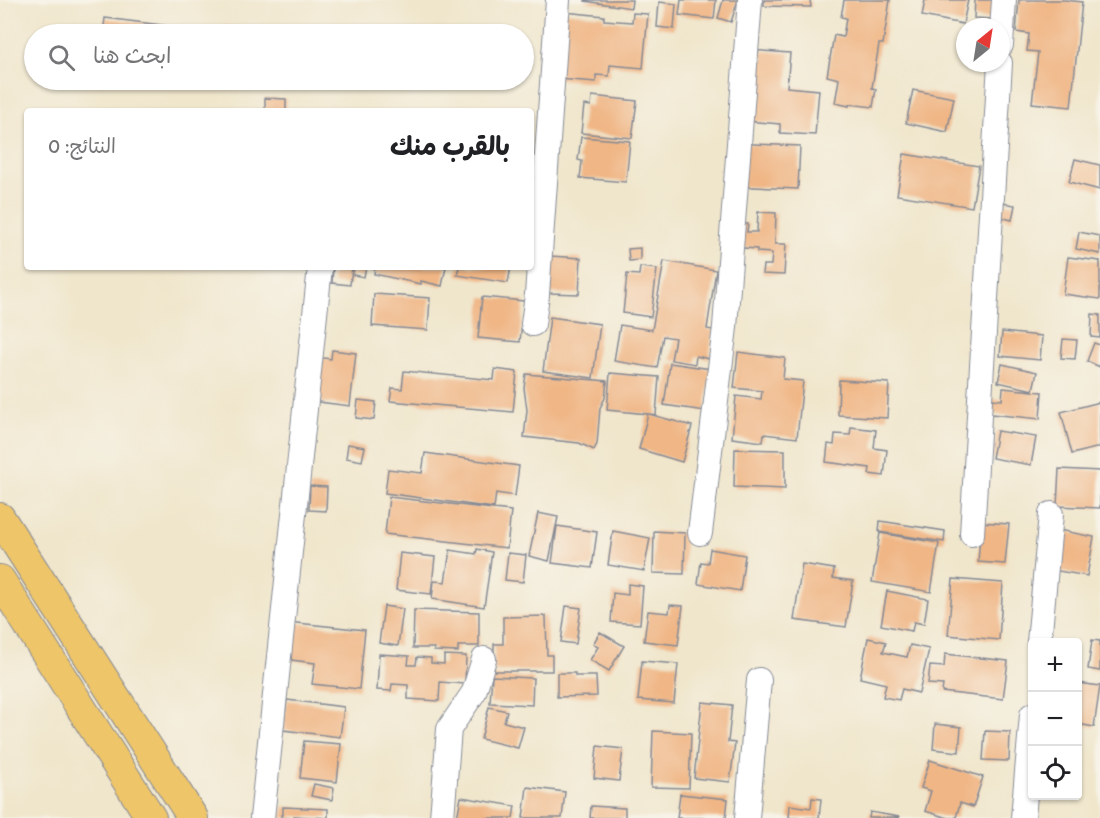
<!DOCTYPE html>
<html lang="ar">
<head>
<meta charset="utf-8">
<style>
  :root { --surface:#fff; --page:#f6f6f6; --text:#202124; --muted:#757577; --line:#e0e0e0 }
  body { margin:0; font-family:Itim,"Playpen Sans Arabic",sans-serif; background:var(--page); color:var(--text); direction:rtl }
  .controls { position:absolute; right:18px; bottom:18px; display:grid; overflow:hidden; border-radius:6px; box-shadow:0 2px 4px #0004 }
  .controls button { width:54px; height:54px; display:grid; place-items:center; padding:0; border:0; border-bottom:2px solid var(--line); background:var(--surface); color:var(--text); font:30px sans-serif }
  .compass { position:absolute; left:956px; top:18px; width:54px; height:54px; border-radius:50%; background:var(--surface); box-shadow:0 2px 4px #0004; rotate:30deg }
  .list { margin:0; padding:0; list-style:none }
  h2 { display:flex; justify-content:space-between; align-items:center; height:78px; margin:0; padding:0 24px; font-size:26px }
  h2 small { font-size:20px; font-weight:400; color:var(--muted) }
  .icon { flex:none; width:33px; height:33px; fill:none; stroke:currentColor; stroke-width:2; stroke-linecap:round; stroke-linejoin:round }
  .map { position:relative; flex:none; width:1100px; height:818px; overflow:hidden; direction:ltr }
  .search { position:absolute; background:var(--surface); box-shadow:0 2px 4px #0004; left:24px; top:24px; width:510px; height:66px; display:flex; align-items:center; gap:15px; box-sizing:border-box; padding:0 21px; border-radius:33px; color:var(--muted); font-size:22px }
  .panel { position:absolute; background:var(--surface); box-shadow:0 2px 4px #0004; left:24px; top:108px; width:510px; height:162px; border-radius:6px; direction:rtl }
  .map>svg:first-child { display:block }
  .building { fill:#f0b685 }
  .lines { fill:none; stroke-linecap:round; stroke-linejoin:round }
  .minor-casing { stroke:#868a95; stroke-width:26 }
  .major-casing { stroke:#868a95; stroke-width:32 }
  .minor { stroke:#fff; stroke-width:24 }
  .major { stroke:#eec569; stroke-width:30 }
</style>
</head>
<body>
<div class="map">
<svg width="1100" height="818" viewBox="0 0 1100 818">
  <rect width="100%" height="100%" fill="#f7f3e8"/>
  <filter id="ink" filterUnits="userSpaceOnUse"><feTurbulence type="fractalNoise" baseFrequency=".0167" numOctaves="2"/><feDisplacementMap in="SourceGraphic" scale="12" xChannelSelector="R" yChannelSelector="G"/><feConvolveMatrix kernelMatrix="1 2 1 2 8 2 1 2 1" color-interpolation-filters="sRGB"/></filter>
  <filter id="wash" filterUnits="userSpaceOnUse"><feTurbulence type="fractalNoise" baseFrequency=".008" numOctaves="4" result="noise"/><feDisplacementMap in="SourceGraphic" scale="24" xChannelSelector="R" yChannelSelector="G"/><feGaussianBlur stdDeviation="1.35" result="paint"/><feColorMatrix in="noise" values="0 0 0 0 0 0 0 0 0 0 0 0 0 0 0 0 0 1.4 0 .05"/><feComposite in="paint" operator="in"/></filter>
  <g filter="url(#wash)">
    <rect width="100%" height="100%" fill="#f0e6cc"/>
    <g id="blocks">
      <path class="building" d="M585 0H632L631 8 585 1Z
        M681 0H716L714 19 679 15Z
        M723 0H738L731 22 718 18Z
        M764 0H810L811 7 764 6Z
        M844 0H890L883 44H879L872 88 876 89 873 107 849 104V106L835 103 839 79 827 76 834 35 843 37 846 18 841 17Z
        M925 0H968L963 24 922 16Z
        M975 0H996L995 19 974 18Z
        M1019 0H1065L1082 2 1071 107 1032 103 1038 52 1027 51 1029 34 1016 32Z
        M659 2 676 4 674 29 657 27Z
        M564 12 604 16V20L632 22 633 13 648 14 643 68 610 65 609 76 596 75V82L558 79Z
        M105 18 185 28V34H103Z
        M222 26 283 33V34H221Z
        M749 50 790 53 787 87 819 90 815 135 780 133V124L735 120Z
        M913 90 954 98 947 132 906 123Z
        M592 96 637 101 632 138 581 133 584 105 591 106Z
        M265 98 286 99V111H265Z
        M581 137 630 141 626 182 580 178 582 161 578 160Z
        M730 143 800 146 798 189 729 186Z
        M904 154 979 166 972 207 897 195Z
        M1075 159 1100 165V190L1069 182Z
        M1003 203 1015 205 1012 220 1000 217Z
        M758 212 776 213 775 244H786L784 275 762 274 763 265H771L772 253 757 252V249L729 247 730 223 748 224 747 232H757Z
        M1079 232 1100 236V254L1076 249Z
        M640 248V260L629 261 628 249Z
        M550 256 581 258 579 294 548 293Z
        M1068 257 1100 261V299L1063 294Z
        M664 261 716 270 707 329 713 330 709 359 696 356 695 364 671 360 675 338 663 336 657 368 614 361 620 325 652 330Z
        M333 267H352L350 285 332 283Z
        M354 267H366L364 277 353 275Z
        M375 267H446L442 286 421 281V284L374 274Z
        M459 267H511L508 283 457 275Z
        M640 267 657 269 651 317 623 313 627 274 639 275Z
        M374 294 430 298 428 330 372 326Z
        M482 297 524 301 520 342 478 338Z
        M1092 314 1100 315V338L1091 337Z
        M550 317 600 324 593 378 543 371Z
        M1002 332 1042 336 1040 360 1000 356Z
        M1063 339 1077 340 1075 359 1061 358Z
        M1094 343 1100 345V367L1087 361Z
        M332 350 356 353 350 406 311 401 316 357 331 359Z
        M738 352 785 358 783 379 803 381 797 438 764 434 763 442 732 438 736 396 761 399 762 391 734 388Z
        M670 363 711 369 705 411 664 405Z
        M1002 364 1037 372 1033 390 998 382Z
        M495 369 517 372 513 412 390 401 392 388 402 389 404 371 494 380Z
        M610 373 659 377 656 415 649 414 692 426 682 462 639 449 648 414 607 410Z
        M526 374 607 381 605 398 600 408 597 444 594 450 579 443 524 437 527 410 524 388Z
        M839 380 889 383 887 418 838 415Z
        M1003 388 1042 392 1040 419 991 414 992 399 1002 400Z
        M358 400 376 402 374 420 356 418Z
        M1100 402V447L1072 454 1061 412Z
        M851 427 876 430 874 448 887 450 884 476 869 474 870 468 826 462 828 444 834 445 835 434 850 435Z
        M997 431 1036 437 1031 465 992 458Z
        M348 444 365 447 362 461 346 458Z
        M735 449 785 450V489L734 487Z
        M425 453 519 466 515 496 496 493 494 508 385 493 388 469 422 473Z
        M1059 469 1100 471V508L1057 506Z
        M310 486 327 487 326 511 309 510Z
        M389 497 511 511 507 548 385 534Z
        M538 513 558 517 549 561 529 556Z
        M880 521 945 531 944 542 879 532Z
        M981 522 1009 524 1005 564 978 562Z
        M557 526 597 532 592 568 552 563Z
        M1059 530 1094 537 1087 576 1052 570Z
        M613 531 650 538 644 571 608 565Z
        M654 531 685 533 684 574 653 573Z
        M880 533 939 543 931 592 872 582Z
        M477 549 492 552 484 607 432 599 434 581 445 582 450 550 476 554Z
        M710 549 745 555 740 591 698 584 701 562 708 563Z
        M400 553 435 557 431 594 396 590Z
        M508 553 526 555 523 582 505 580Z
        M802 564 834 569 833 578 853 581 846 627 794 620Z
        M953 579 1003 583 999 640 948 635Z
        M628 584 643 586 640 624 611 622 613 593 628 595Z
        M887 591 928 599 924 624 914 622 912 631 881 625Z
        M670 605 683 606 678 645 644 641 648 611 669 613Z
        M384 606 403 609 398 646 379 643Z
        M566 606 581 608 576 644 561 642Z
        M414 610 479 612V646H458V652L434 651V648H413Z
        M546 616 547 655H552V671H494V644H503V617Z
        M287 622 365 630 359 689 312 684 315 663 283 659Z
        M600 632 624 646 609 671 590 660 598 647 593 644Z
        M868 638 886 642 883 652 907 657 910 645 929 649 919 693 902 689 899 700 883 697 886 684 860 678Z
        M1092 640 1100 641V671L1088 669Z
        M379 654 409 656 408 665H416L417 657 431 658V663L444 664V655L466 656 465 684 440 682 439 701 408 699V685L392 684 391 691 377 690Z
        M945 654 1008 661 1003 699 942 692 943 685 928 684 930 666 944 667Z
        M642 661 678 664 674 703 638 700Z
        M557 673H575V676H596L597 696 557 697Z
        M492 676 533 678 532 705 490 703Z
        M1078 683 1100 686 1094 727 1078 724Z
        M287 700 344 707 340 737 283 730Z
        M702 702 732 705 728 742 735 743 730 782 694 778Z
        M489 707 507 711 504 722 524 727 518 748 481 739Z
        M935 724 961 727 959 752 933 749Z
        M653 731 691 733 689 788 651 787Z
        M985 731 1010 732 1009 761 983 760Z
        M304 741 341 744 337 782 300 778Z
        M597 746 623 749 619 781 594 778Z
        M930 760 983 777 973 807 960 803 956 818H948L925 811 931 791 921 788Z
        M314 784 334 788 332 800 311 796Z
        M527 787 565 792 562 818H523Z
        M680 794 728 799 726 818H677Z
        M461 797 515 806 513 818H457Z
        M812 798 821 799 819 818H789L790 805 811 808Z
        M591 806 625 808V818H590Z
        M283 807 328 809V818L294 816 293 818H281V815H283Z
        M870 812 899 817V818H869Z"/>
    </g>
  </g>
  <g filter="url(#ink)">
    <use href="#blocks" fill-opacity="0" stroke="#868a95" stroke-width="1.5"/>
    <g class="lines">
      <g class="minor-casing">
        <path id="minor" d="M1001 45 1004 0
          M533 324 537 295 558 0
          M700 533 725 327 750 0
          M972 534 1000 63
          M1039 642 1051 514
          M262 818 320 267
          M442 818 449 729 474 692 484 659
          M747 818 759 680
          M1023 818 1032 715"/>
      </g>
      <g class="major-casing">
        <path id="major" d="M0 518 193 818
          M0 580 151 818"/>
      </g>
      <use href="#minor" class="minor"/>
      <use href="#major" class="major"/>
    </g>
  </g>
</svg>
<div class="controls">
<button>+</button>
<button>−</button>
<button><svg class="icon" aria-label="locate" viewBox="0 0 24 24"><circle cx="12" cy="12" r="6"/><path d="M12 2v4M12 18v4M2 12h4M18 12h4"/></svg></button>
</div>
<svg class="compass" viewBox="-18 -18 36 36"><path d="M0-13l5 13h-10z" fill="#e53935"/><path d="M0 13l5-13h-10z" fill="#757577"/></svg>
<div class="search"><svg class="icon" aria-label="search" viewBox="0 0 24 24"><circle cx="10" cy="10" r="6"/><path d="M15 15l6 6"/></svg>ابحث هنا</div>
<section class="panel">
<h2>بالقرب منك<small>النتائج: 0</small></h2>
<ul class="list">
</ul>
</section>
</div>
</body>
</html>
